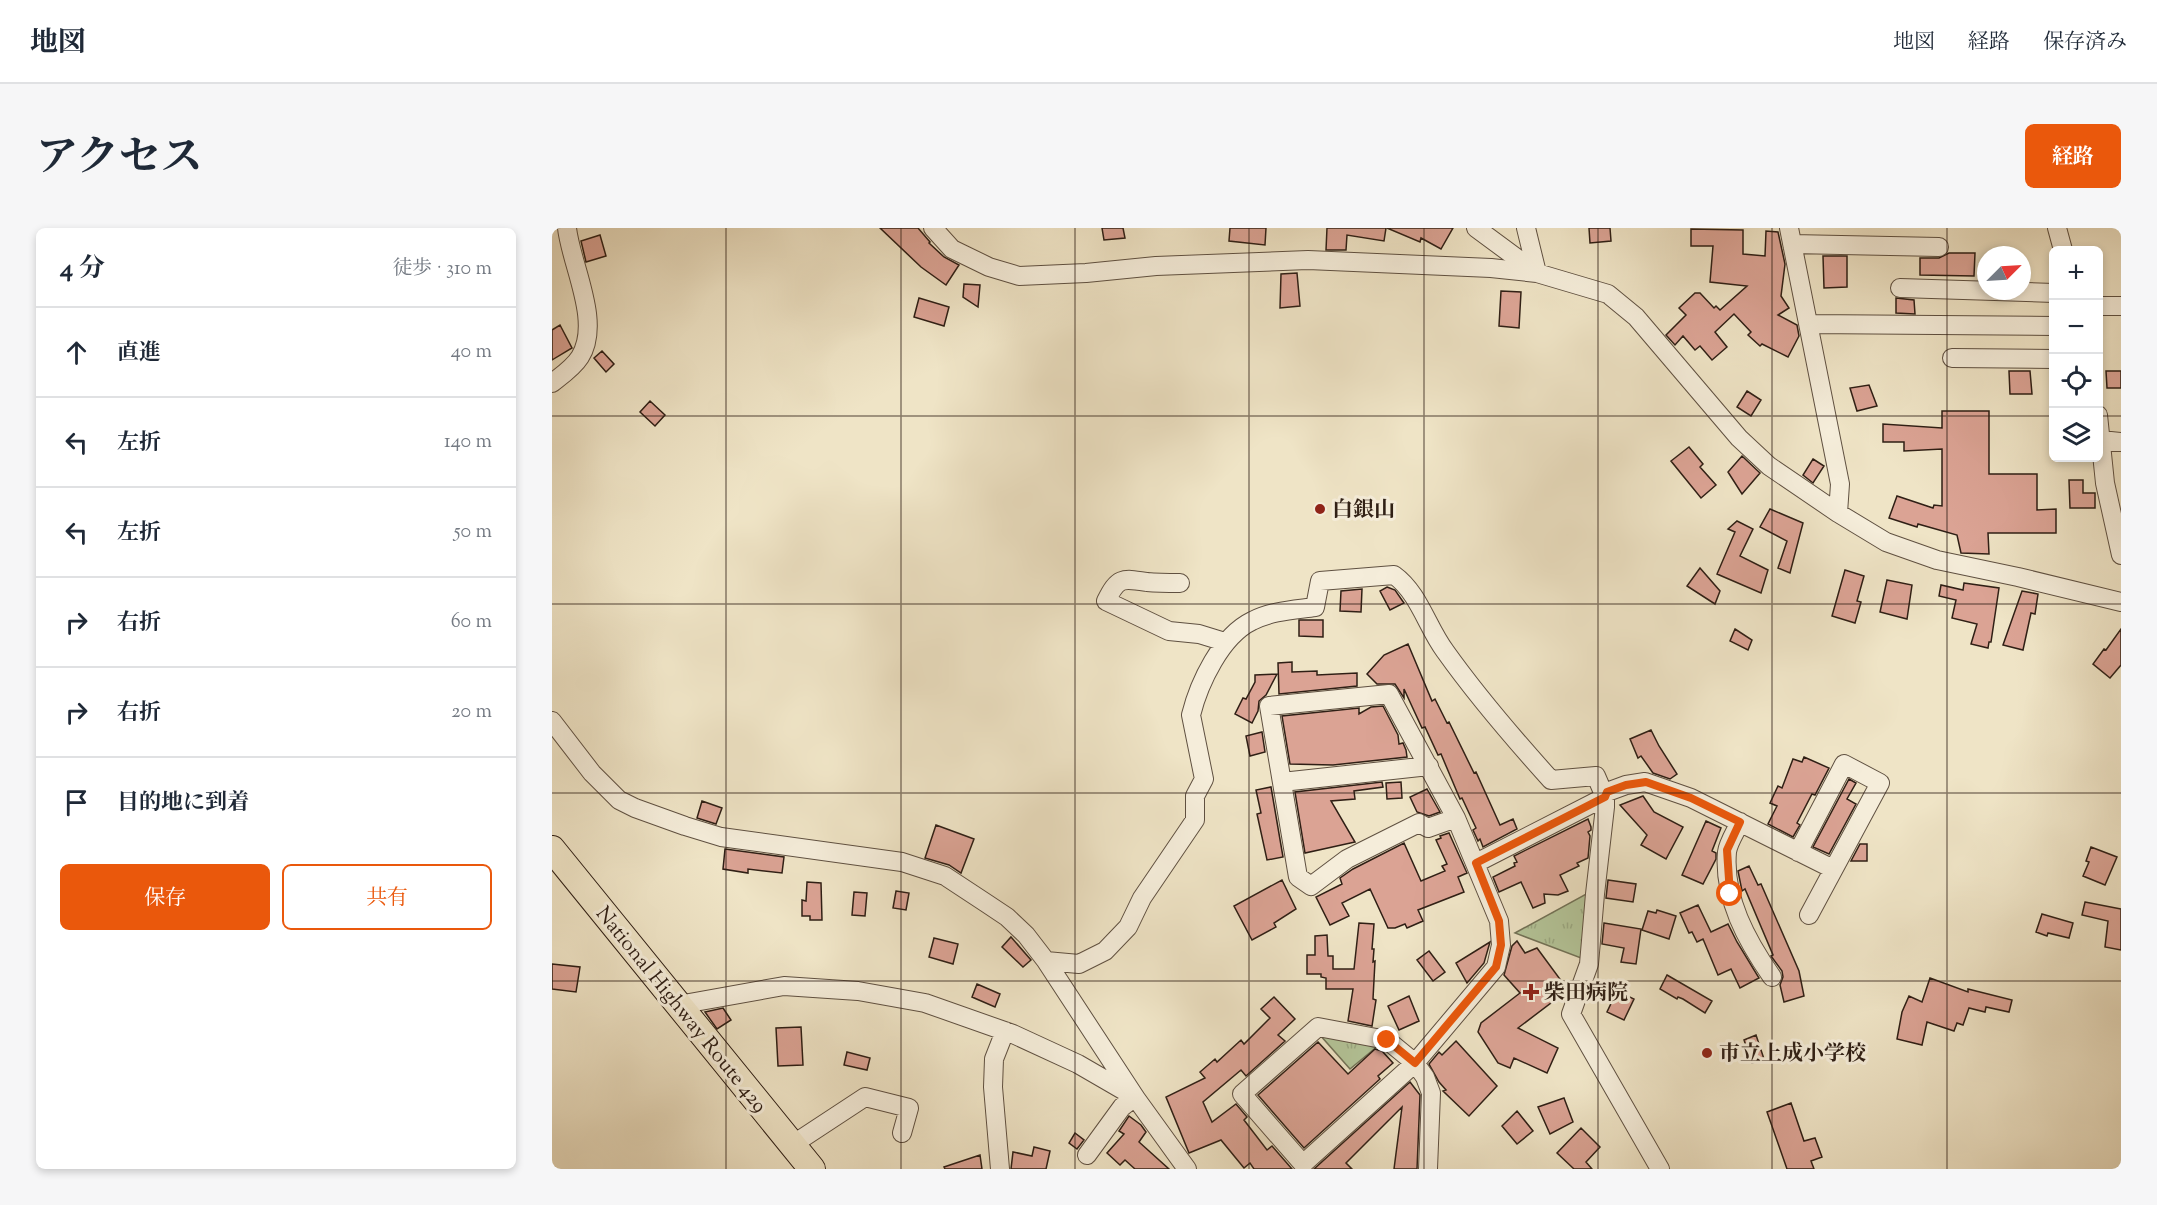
<!DOCTYPE html>
<html lang="ja">
<head>
<meta charset="utf-8">
<style>
  :root { --surface:#fff; --page:#f6f6f7; --text:#1f2937; --muted:#747a83; --line:#e0e1e3; --accent:#ea580c }
  body { margin:0; font-family:"Sorts Mill Goudy","Noto Serif JP",serif; background:var(--page); color:var(--text) }
  .controls { position:absolute; right:18px; top:18px; display:grid; overflow:hidden; border-radius:9px; box-shadow:0 3px 9px #0003 }
  .controls button { width:54px; height:54px; display:grid; place-items:center; padding:0; border:0; border-bottom:2px solid var(--line); background:var(--surface); color:var(--text); font:30px sans-serif }
  .compass { position:absolute; left:1425px; top:18px; width:54px; height:54px; border-radius:50%; background:var(--surface); box-shadow:0 3px 9px #0003; rotate:66deg }
  .stop { position:absolute; width:18px; height:18px; margin:-14px; border:4px solid #ea580c; border-radius:50%; background:#fff }
  .stop.end { background:#ea580c; border-color:#fff; box-shadow:0 2px 6px #0008 }
  .list { margin:0; padding:0; list-style:none }
  h2 { display:flex; justify-content:space-between; align-items:center; height:78px; margin:0; padding:0 24px; font-size:26px }
  h2 small { font-size:20px; font-weight:400; color:var(--muted) }
  .list li { display:grid; grid-template-columns:39px 1fr auto; gap:18px; align-items:center; box-sizing:border-box; height:90px; padding:0 24px; border-top:2px solid var(--line) }
  .list b { display:block; font-size:22px; white-space:nowrap }
  .list em { font-size:20px; font-style:normal; color:var(--muted) }
  .actions { display:flex; gap:12px; padding:18px 24px }
  .actions a { flex:1; padding:14px 0; border:2px solid var(--accent); border-radius:9px; text-align:center; font-size:21px; color:var(--accent) }
  .actions .main { background:var(--accent); color:#fff }
  .icon { flex:none; width:33px; height:33px; fill:none; stroke:currentColor; stroke-width:2; stroke-linecap:round; stroke-linejoin:round }
  .map { position:relative; flex:none; width:1569px; height:941px; overflow:hidden; border-radius:9px }
  header { display:flex; align-items:center; gap:36px; box-sizing:border-box; height:84px; padding:0 30px; background:var(--surface); border-bottom:2px solid var(--line) }
  header strong { font-size:28px }
  nav { display:flex; gap:33px; margin-inline-start:auto; font-size:21px }
  .intro { display:flex; align-items:center; justify-content:space-between; box-sizing:border-box; height:144px; padding:0 36px }
  h1 { margin:0; font-size:42px }
  .button { padding:15px 27px; border-radius:9px; background:var(--accent); color:#fff; font-size:21px; font-weight:700 }
  main { display:flex; gap:36px; padding:0 36px }
  aside { flex:1; background:var(--surface); border-radius:9px; box-shadow:0 3px 9px #0003 }
  .map>svg:first-child { display:block }
  .park { fill:url(#park-tufts); stroke:#727257; stroke-width:1.5 }
  .building { fill:#dba394; stroke:#2f1f15; stroke-width:1.5 }
  .lines { fill:none; stroke-linecap:round; stroke-linejoin:round }
  .minor-casing { stroke:#5f5041; stroke-width:20 }
  .highway-casing { stroke:#2f1f15; stroke-width:28 }
  .minor { stroke:#f5edda; stroke-width:18 }
  .highway { stroke:#efe4c6; stroke-width:26 }
  .route { stroke:#ea580c; stroke-width:8 }
  .grid { fill:none; stroke:#2f1f15; stroke-width:1.5; stroke-opacity:0.55 }
  .poi-dot { fill:#8f2418; stroke:#f5edda; stroke-width:2 }
  .labels { text-anchor:middle; stroke-width:6; stroke-linejoin:round; paint-order:stroke }
  .poi-label { font-size:21px; font-weight:bold; fill:#2f1f15; stroke:#f5edda; text-anchor:start }
  .street-label { font-size:21px; fill:#2f1f15; stroke:#f5edda }
</style>
</head>
<body>
<header>
<strong>地図</strong>
<nav><a>地図</a><a>経路</a><a>保存済み</a></nav>
</header>
<div class="intro"><h1>アクセス</h1><a class="button">経路</a></div>
<main>
<aside>
<h2>4 分<small>徒歩 · 310 m</small></h2>
<ul class="list">
<li><svg class="icon" aria-label="ahead" viewBox="0 0 24 24"><path d="M12 20V5M6 11l6-6 6 6"/></svg><div><b>直進</b></div><em>40 m</em></li>
<li><svg class="icon" aria-label="left" viewBox="0 0 24 24"><path d="M17 20v-9H6M10 6l-5 5 5 5"/></svg><div><b>左折</b></div><em>140 m</em></li>
<li><svg class="icon" aria-label="left" viewBox="0 0 24 24"><path d="M17 20v-9H6M10 6l-5 5 5 5"/></svg><div><b>左折</b></div><em>50 m</em></li>
<li><svg class="icon" aria-label="right" viewBox="0 0 24 24"><path d="M7 20v-9h11M14 6l5 5-5 5"/></svg><div><b>右折</b></div><em>60 m</em></li>
<li><svg class="icon" aria-label="right" viewBox="0 0 24 24"><path d="M7 20v-9h11M14 6l5 5-5 5"/></svg><div><b>右折</b></div><em>20 m</em></li>
<li><svg class="icon" aria-label="arrive" viewBox="0 0 24 24"><path d="M6 21V4h12l-3 4 3 4H6"/></svg><div><b>目的地に到着</b></div></li>
</ul>
<div class="actions"><a class="main">保存</a><a>共有</a></div>
</aside>
<div class="map">
<svg width="1569" height="941" viewBox="0 0 1569 941">
  <defs>
    <pattern id="park-tufts" width="24" height="20" patternUnits="userSpaceOnUse" patternTransform="scale(1.5)"><rect width="24" height="20" fill="#b4c599"/><path d="M3 7l-1-3M5 7V3M7 7l1-3M15 17l-1-3M17 17v-4M19 17l1-3" fill="none" stroke="#9ba983"/></pattern>
  </defs>
  <rect width="100%" height="100%" fill="#efe4c6"/>
  <filter id="stains"><feTurbulence type="fractalNoise" baseFrequency=".00333" numOctaves="4"/><feColorMatrix values="0 0 0 0 .2 0 0 0 0 .09 0 0 0 0 .02 0 0 0 .5 -.17"/></filter>
  <radialGradient id="worn" r=".72"><stop offset=".6" stop-color="#630" stop-opacity="0"/><stop offset="1" stop-color="#630" stop-opacity=".3"/></radialGradient>
  <path class="park" d="M1036 665 1029 730 963 705Z
    M768 807 827 817 798 841Z"/>
  <path class="building" d="M328 0H366L378 14 377 15 392 29 407 37 394 57 369 39Z
    M550 0H571L573 10 552 12Z
    M678 0H714L713 17 677 13Z
    M775 0H834L832 13 795 7 794 22H774Z
    M835 0H901L889 21 869 10 868 14Z
    M1037 0H1058L1059 13 1038 15Z
    M1139 1 1191 2V26L1213 28 1214 3 1226 4 1233 36 1229 68 1237 80 1226 87 1245 97 1247 108 1236 129 1210 116 1208 118 1196 107 1199 104 1182 86 1163 104 1175 119 1160 132 1148 118 1143 122 1131 108 1123 117 1114 107 1134 87 1127 80 1143 65H1148L1162 80 1164 78 1168 82 1195 58 1158 54 1161 18H1139Z
    M48 7 54 28 34 34 29 13Z
    M1397 25H1423L1422 48 1368 47V30H1387Z
    M1271 28H1295V59L1272 60Z
    M745 45 748 78 728 80 729 46Z
    M412 56 428 57 426 79 411 69Z
    M949 63 969 64 967 100 947 98Z
    M367 70 397 79 392 98 362 89Z
    M1344 70 1362 72 1363 86 1344 85Z
    M8 97 20 120 0 132V102Z
    M50 123 62 136 54 144 42 130Z
    M1457 143H1478L1480 166H1458Z
    M1554 143H1569V160H1555Z
    M1317 157 1325 178 1305 183 1298 160Z
    M1195 163 1209 172 1199 188 1185 179Z
    M98 173 113 187 103 198 88 184Z
    M1390 183H1437V246H1485V282L1504 281V305H1436L1437 326 1409 325 1405 307 1366 296 1365 299 1337 290 1345 268 1381 280 1382 277 1390 278V221L1352 223V214H1331V196L1390 200Z
    M1137 219 1151 236 1148 239 1164 257 1149 270 1119 233Z
    M1190 228 1208 245 1190 266 1176 244Z
    M1261 231 1272 238 1261 255 1251 247Z
    M1517 252H1531V265H1543V280H1518Z
    M1218 281 1251 295 1238 345 1226 340 1235 313 1208 299Z
    M1185 293 1201 301 1188 328 1216 342 1209 365 1165 346 1183 304 1176 301Z
    M1148 340 1168 363 1163 376 1135 358Z
    M1293 342 1312 348 1305 373 1309 374 1303 395 1280 388Z
    M1335 352 1360 357 1355 391 1328 384Z
    M1412 355 1447 360 1439 414H1437L1436 420 1419 416 1425 396 1400 390 1404 372 1387 368 1389 357 1411 362Z
    M835 359 843 362 852 375 838 382 828 363Z
    M810 361 809 384 788 383 789 363Z
    M1470 363 1486 366 1483 386 1479 385 1471 422 1451 417Z
    M747 392H771V409L747 408Z
    M1183 401 1200 412 1196 422 1178 413Z
    M1569 401V437L1558 450 1541 436 1552 421 1554 422Z
    M856 416 880 473 883 471 895 495 897 494 922 545 924 544 948 597 961 591 965 601 931 619 928 611 926 613 921 602 924 600 910 570 908 571 889 526 886 527 873 499 870 500 852 461V470L843 456H825L815 446 832 427Z
    M740 434V444L765 443V447L805 445V458L727 466 726 435Z
    M725 446 714 467 707 473 706 483 700 495 683 486 691 470 694 471 703 454V447Z
    M831 478 846 507 847 516 851 515 854 522 855 529 781 537 738 536 730 488 807 480V486L819 479Z
    M1099 502 1107 518 1125 546 1118 551 1101 545 1089 528 1086 530 1078 511Z
    M710 504 713 524 698 528 694 508Z
    M1252 529 1277 540 1263 567 1260 566 1245 595 1248 597 1241 609 1216 596 1225 578 1218 575 1226 558 1230 560 1241 531 1250 534Z
    M1297 551 1304 555 1295 571 1304 576 1277 626 1261 619Z
    M830 554 831 559 802 563 803 571 779 573 803 614 753 625 743 564Z
    M849 554 850 570 835 571 834 555Z
    M719 559 731 629 715 632 705 586 709 585 704 562Z
    M875 561 888 584 877 588 865 584 858 569Z
    M1091 568 1102 584 1131 599 1114 631 1089 617 1095 607 1068 577Z
    M150 573 170 580 164 596 145 590Z
    M1036 591 1039 599V602L1036 604 1038 608 1036 630 1025 635 1027 638 1008 647 1016 663 1006 667 992 666 993 675 981 680 969 654 947 664 941 649 963 638 962 635 965 634 962 628Z
    M1154 593 1169 600 1160 623 1164 625V631L1151 656 1130 647Z
    M384 597 422 611 409 645 397 637 373 630Z
    M897 605 915 645 906 649 912 664 866 682 871 693 855 700 853 696 843 700H836L818 661 790 675 797 688 778 697 764 669 790 656 788 650 801 641 852 615 869 653 893 643 890 638 895 636 884 612 889 610 888 608Z
    M1308 616H1315V633H1299Z
    M1539 619 1565 629 1553 657 1531 648 1537 634 1534 633Z
    M173 621 232 629 230 645 196 641V645L171 641Z
    M1197 638 1206 657 1209 656 1247 743 1252 768 1232 774 1228 757 1231 749 1230 743 1219 728 1221 727 1193 661 1190 663 1186 643Z
    M730 652 744 681 722 695 724 699 700 712 682 678Z
    M1056 652 1084 656 1081 674 1054 670Z
    M255 654 269 655 270 692H258V688H250V672L254 673Z
    M344 663 357 665 354 682 341 680Z
    M302 664 315 665 313 688 300 687Z
    M1533 674 1569 681V722L1553 719 1556 693 1530 687Z
    M1146 677 1159 704 1176 696 1185 714 1207 750 1188 760 1179 741 1166 747 1151 711 1145 714 1140 704 1137 705 1128 685Z
    M1105 682 1124 688 1117 711 1090 702 1096 683 1104 685Z
    M1490 686 1521 695 1517 710 1496 705 1495 708 1484 704Z
    M807 695 822 696 820 721H822L821 734 823 733 821 771 824 772 820 798 796 793 801 761H774V750L769 749V746H755V727H763V708L775 707 776 728H781V741H802Z
    M1052 695 1089 701 1084 736 1069 734 1072 720 1050 716Z
    M459 709 479 732 471 739 450 719Z
    M382 710 406 716 401 736 377 729Z
    M965 713 973 725 985 720 1016 762 966 800 1006 820 995 845 962 830 958 840 946 835 926 804 929 795 968 765 952 747 960 718Z
    M938 714 932 735 915 755 904 735Z
    M877 723 893 744 881 753 865 732Z
    M0 736 28 739 24 764 0 761Z
    M1115 747 1160 773 1153 785 1131 771 1126 769 1125 771 1108 761Z
    M1378 750 1416 764V761L1460 772 1457 784 1434 779 1433 784 1417 780 1411 797 1405 795 1402 803 1375 794 1370 817 1345 811 1350 784 1357 768 1370 774Z
    M425 756 448 766 443 779 420 769Z
    M1065 763 1082 771 1072 792 1055 784Z
    M857 768 867 793 847 802 836 778Z
    M722 769 743 791 726 807 733 813 694 848 689 842 651 874 660 894 684 876 695 889 692 892 715 922 720 918 740 941H702L698 935 692 940 669 912 637 925 614 869 653 850 648 844 663 831 665 834 689 812 692 816 718 790 709 781Z
    M171 780 179 792 165 801 153 784Z
    M249 799 251 837 226 838 224 800Z
    M1204 807 1212 831 1200 835 1192 812Z
    M904 813 945 858 917 888 891 863 894 862 887 854 877 836 887 824 890 827Z
    M766 814 796 846 823 821 830 823 841 835 826 848 828 851 752 920 706 867Z
    M295 824 318 830 315 842 292 837Z
    M858 854 868 867 865 941H842L850 879 794 935 800 941H762Z
    M1012 870 1021 894 998 906 986 879Z
    M1239 875 1252 913 1263 910 1270 929 1259 933 1262 941H1235L1215 884Z
    M965 883 981 903 965 916 950 898Z
    M577 888 589 897 594 904 587 914 617 941H583L573 932 568 937 555 925 572 906 567 903Z
    M1029 900 1048 919 1034 934 1040 941H1022L1005 925Z
    M523 905 532 912 525 921 517 915Z
    M482 919 498 923 494 941H459L461 924 480 928Z
    M428 927 430 941H393L392 939Z"/>
  <g class="lines">
    <g class="minor-casing">
      <path id="minor" d="M381 0 400 21 437 39 467 48 534 45 604 38 756 32 939 40 985 45 1056 66 1084 89 1187 210 1217 238 1286 285 1334 314 1385 332 1466 349 1569 374
        M924 0 985 45
        M974 0 985 45
        M1237 0 1288 256 1286 285
        M1505 0 1511 22
        M1240 16 1387 19
        M1348 60 1502 65
        M1546 78H1569
        M1256 96 1502 98
        M1400 130 1502 131
        M0 155C9 148 21 140 28 129 50 94 19 37 15 0
        M1546 187 1553 255 1569 327
        M1549 212 1569 214
        M628 355C617 355 606 355 595 354 570 350 566 349 554 373L617 403 647 406 673 414
        M0 493 40 545 67 572 83 580 133 598 169 609 350 634 393 648 434 675 455 689 474 707 494 733 583 869 635 941
        M730 554 877 538
        M1188 594C1184 603 1176 615 1175 624 1171 670 1195 713 1220 749
        M1246 624 1292 536 1328 555 1257 687
        M924 635 1053 569 1055 564 1074 557 1093 554 1139 570 1281 641
        M494 733 527 736 553 723 576 699 590 670 643 592V568L652 551 639 487C647 455 669 408 700 393 719 383 741 382 763 379L768 353 842 347C867 365 875 399 893 423 925 468 962 511 999 552L1044 548 1053 569V579L1043 666 1037 736 1019 786 1108 941
        M126 777 232 758 306 763 373 775 461 806 526 836 583 869 570 879 535 927
        M766 799 835 812 863 835 751 936 690 866Z
        M240 917 313 869 357 880 350 905
        M448 941 441 859 442 831 453 803
        M876 941 879 865 873 849 863 835 944 739 949 717 947 693 904 590 837 466 717 478 746 649 759 658 795 631 867 595 876 600 904 590"/>
    </g>
    <g class="highway-casing">
      <path id="highway" d="M0 621 260 941"/>
    </g>
    <use href="#minor" class="minor"/>
    <use href="#highway" class="highway"/>
  </g>
  <g class="lines">
    <path class="route" d="M835 812 863 835 944 739 949 717 947 693 924 635 1053 569 1055 564 1074 557 1094 554 1139 570 1188 594 1175 622 1178 666"/>
  </g>
  <path class="grid" d="M174 0V941M349 0V941M523 0V941M697 0V941M872 0V941M1046 0V941M1220 0V941M1395 0V941M0 188H1502M1546 188H1569M0 376H1569M0 565H1569M0 753H1569"/>
  <g class="poi-dot">
    <circle cx="768" cy="281" r="6"/>
    <path d="M976 755h6v6h6v6h-6v6h-6v-6h-6v-6h6z"/>
    <circle cx="1155" cy="825" r="6"/>
  </g>
  <g class="labels">
    <g class="poi-label">
      <text x="780" y="288">白銀山</text>
      <text x="992" y="771">柴田病院</text>
      <text x="1167" y="832">市立上成小学校</text>
    </g>
    <g class="street-label">
      <text transform="translate(130 781) rotate(51)" y="7">National Highway Route 429</text>
    </g>
  </g>
  <rect width="100%" height="100%" filter="url(#stains)"/>
  <rect width="100%" height="100%" fill="url(#worn)"/>
</svg>
<div class="controls">
<button>+</button>
<button>−</button>
<button><svg class="icon" aria-label="locate" viewBox="0 0 24 24"><circle cx="12" cy="12" r="6"/><path d="M12 2v4M12 18v4M2 12h4M18 12h4"/></svg></button>
<button><svg class="icon" aria-label="layers" viewBox="0 0 24 24"><path d="M12 4l9 5-9 5-9-5zM3 14l9 5 9-5"/></svg></button>
</div>
<svg class="compass" viewBox="-18 -18 36 36"><path d="M0-13l5 13h-10z" fill="#e53935"/><path d="M0 13l5-13h-10z" fill="#747a83"/></svg>
<div class="stop" style="left:1178px;top:666px"></div>
<div class="stop end" style="left:835px;top:812px"></div>
</div>
</main>
</body>
</html>
